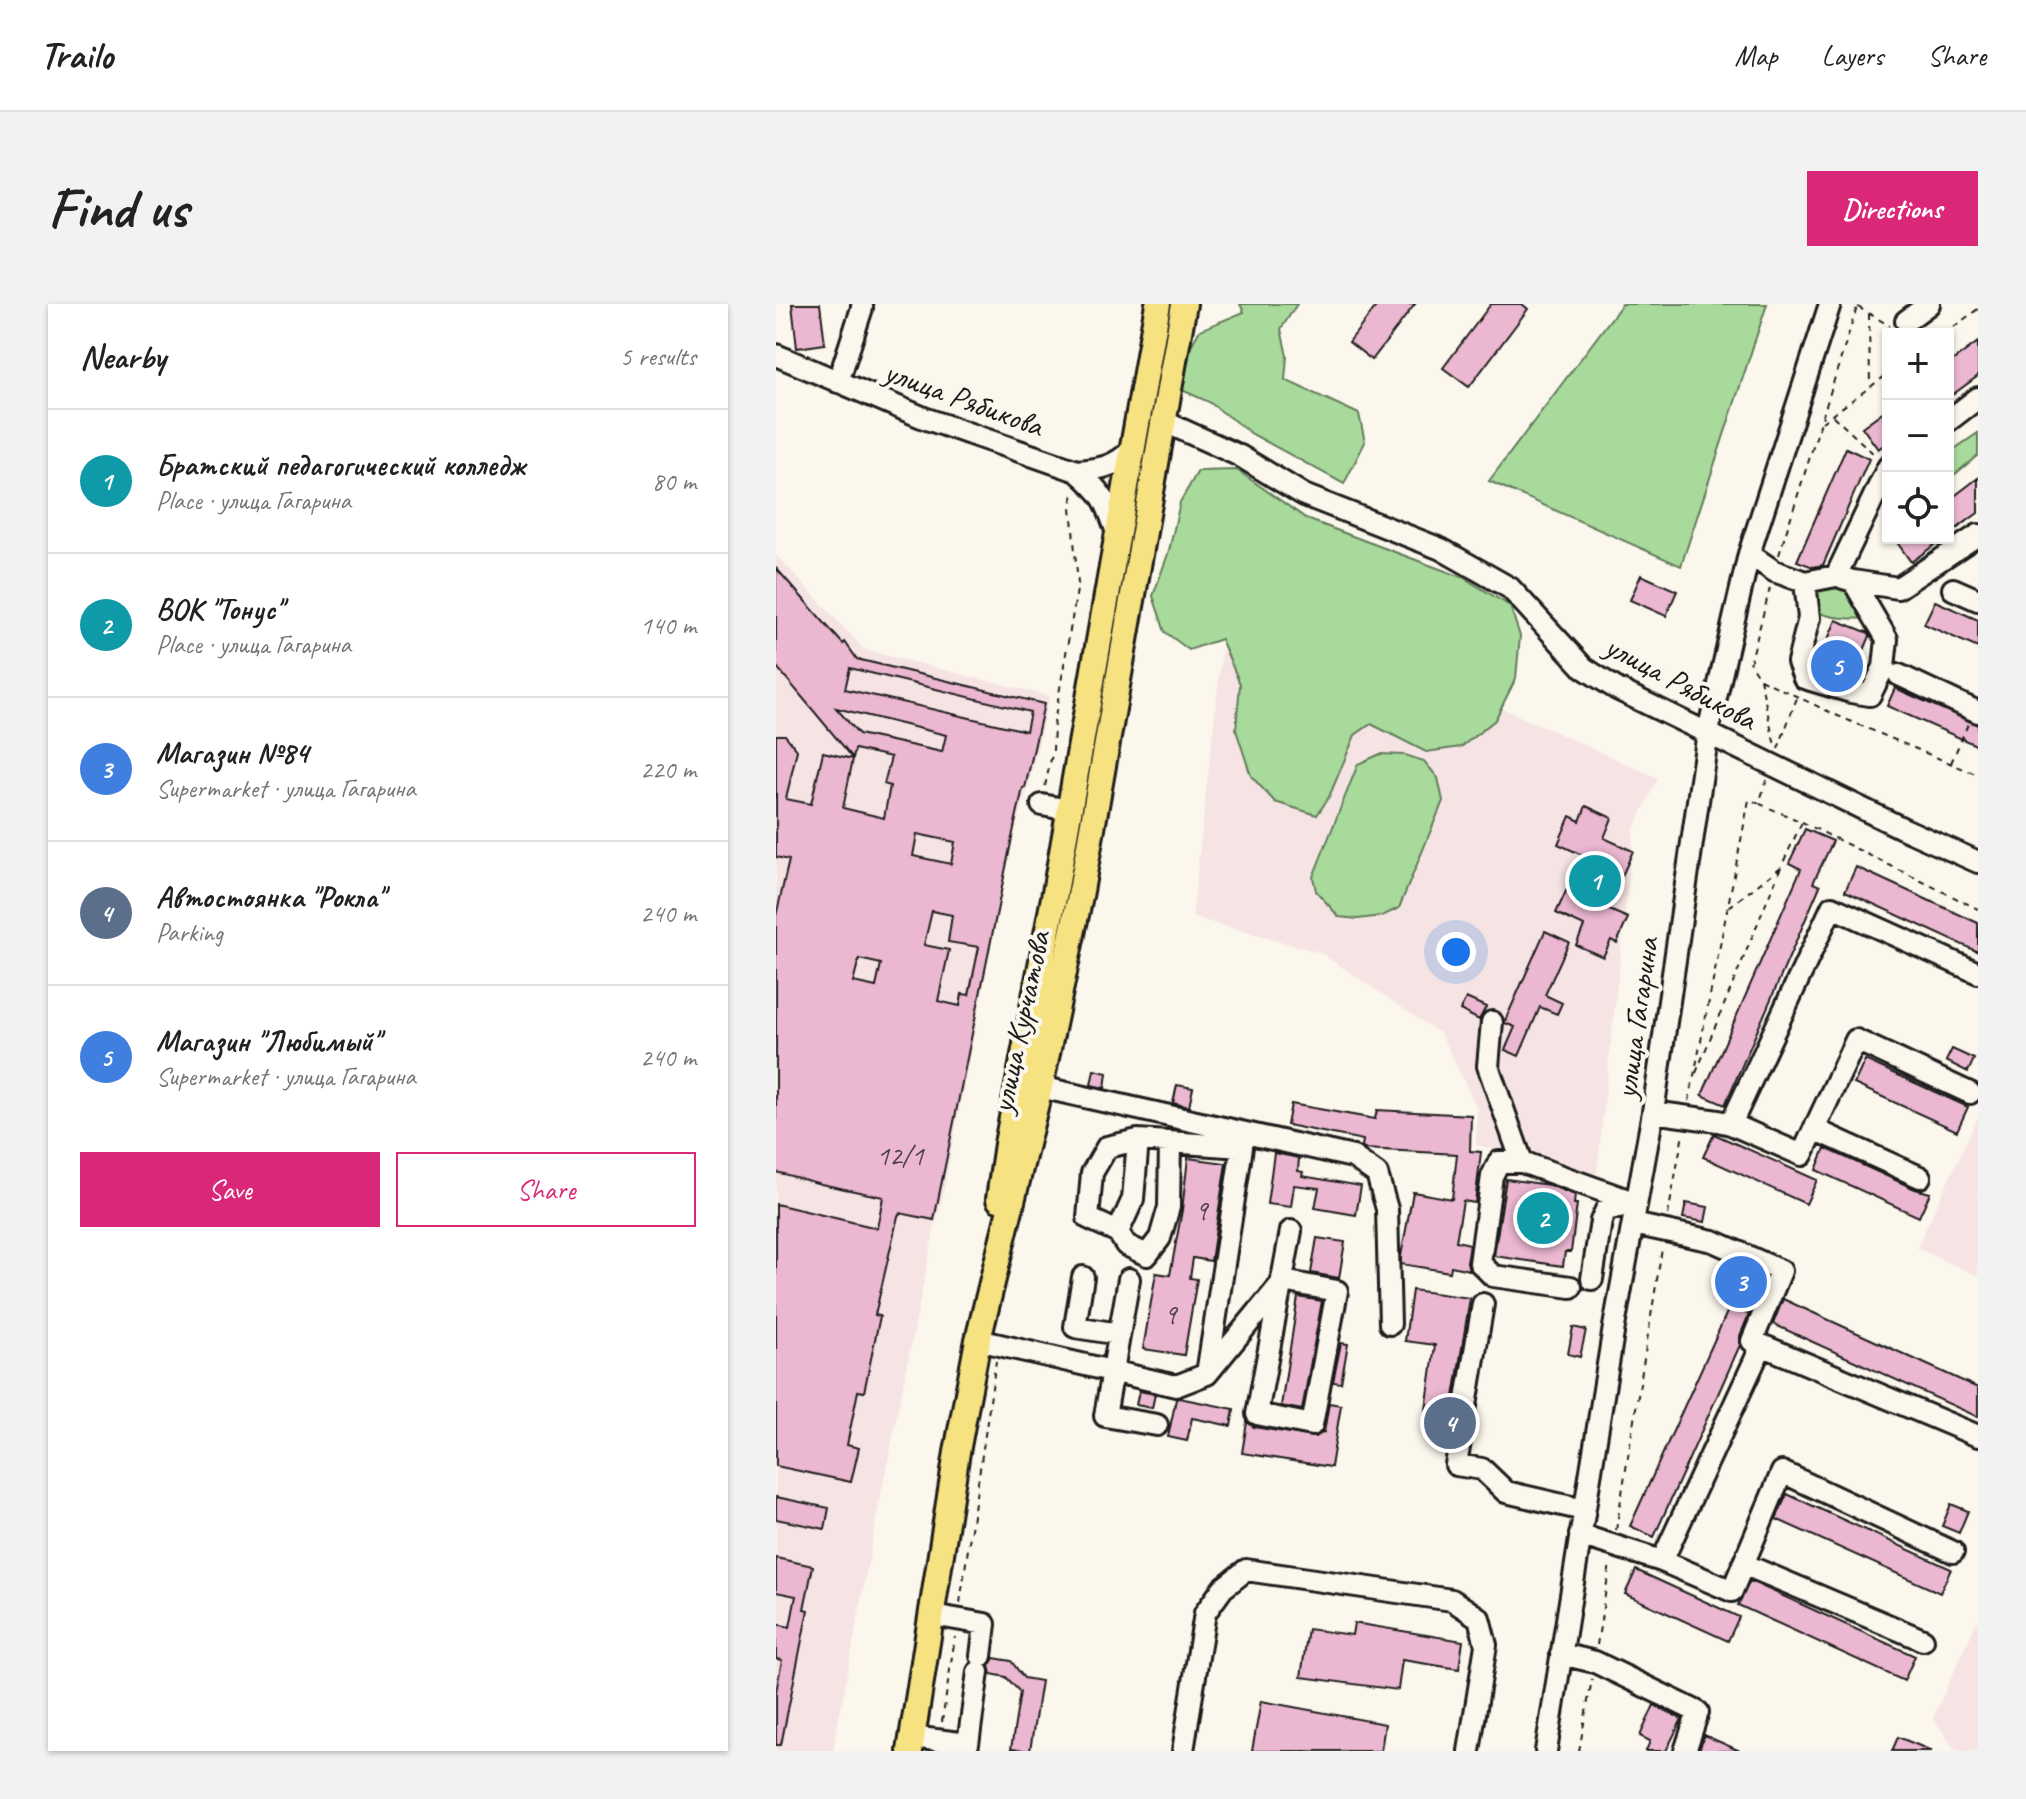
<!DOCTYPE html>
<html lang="en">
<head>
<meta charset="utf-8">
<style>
  :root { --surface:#fff; --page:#f2f2f2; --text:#222; --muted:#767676; --line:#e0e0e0; --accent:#db2777 }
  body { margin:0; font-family:Caveat,sans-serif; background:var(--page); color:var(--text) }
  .controls { position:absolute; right:24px; top:24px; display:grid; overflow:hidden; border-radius:0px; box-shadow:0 2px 6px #0004 }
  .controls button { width:72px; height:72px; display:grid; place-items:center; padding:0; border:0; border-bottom:2px solid var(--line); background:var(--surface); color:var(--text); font:40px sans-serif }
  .you { position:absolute; left:680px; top:648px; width:28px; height:28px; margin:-20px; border:6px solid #fff; border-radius:50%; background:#1a73e8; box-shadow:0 0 0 12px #1a73e833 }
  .badge { display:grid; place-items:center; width:52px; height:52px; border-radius:50%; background:var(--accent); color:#fff; font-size:26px; font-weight:700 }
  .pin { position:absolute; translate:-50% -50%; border:4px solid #fff; box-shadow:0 2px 8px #0006 }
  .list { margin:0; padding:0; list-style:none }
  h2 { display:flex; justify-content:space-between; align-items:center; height:104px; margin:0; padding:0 32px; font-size:34px }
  h2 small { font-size:26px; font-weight:400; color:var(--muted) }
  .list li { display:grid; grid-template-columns:52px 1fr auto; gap:24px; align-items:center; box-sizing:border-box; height:144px; padding:0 32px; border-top:2px solid var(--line) }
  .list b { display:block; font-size:30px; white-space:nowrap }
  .list p { margin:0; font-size:26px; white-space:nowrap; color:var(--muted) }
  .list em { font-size:26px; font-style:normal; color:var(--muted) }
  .actions { display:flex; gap:16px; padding:24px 32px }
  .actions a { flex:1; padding:18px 0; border:2px solid var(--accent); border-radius:0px; text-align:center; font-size:28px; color:var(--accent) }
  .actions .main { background:var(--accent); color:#fff }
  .icon { flex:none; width:44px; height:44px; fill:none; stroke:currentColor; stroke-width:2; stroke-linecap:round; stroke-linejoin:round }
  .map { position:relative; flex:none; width:1202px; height:1447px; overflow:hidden; border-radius:0px }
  header { display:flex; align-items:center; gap:48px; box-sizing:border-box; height:112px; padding:0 40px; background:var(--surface); border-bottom:2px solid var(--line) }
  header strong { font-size:38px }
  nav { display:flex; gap:44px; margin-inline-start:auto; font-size:28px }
  .intro { display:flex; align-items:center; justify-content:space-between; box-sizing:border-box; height:192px; padding:0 48px }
  h1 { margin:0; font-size:56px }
  .button { padding:20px 36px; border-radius:0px; background:var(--accent); color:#fff; font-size:28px; font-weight:700 }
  main { display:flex; gap:48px; padding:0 48px }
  aside { flex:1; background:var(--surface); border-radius:0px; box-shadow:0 2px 6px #0004 }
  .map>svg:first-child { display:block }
  .built { fill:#f6e4e4 }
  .green { fill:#a8da9b; stroke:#627b5c; stroke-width:2 }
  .building { fill:#ecb7d1; stroke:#1c1c1c; stroke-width:2; fill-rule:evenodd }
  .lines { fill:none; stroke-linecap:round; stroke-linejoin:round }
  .minor-casing { stroke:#1c1c1c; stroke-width:26 }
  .major-casing { stroke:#1c1c1c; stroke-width:30 }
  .path { stroke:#1c1c1c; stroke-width:2; stroke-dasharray:6 6; stroke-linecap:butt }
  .minor { stroke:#fbf7ec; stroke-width:20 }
  .major { stroke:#f7e281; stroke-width:24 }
  .labels { text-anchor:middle; stroke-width:8; stroke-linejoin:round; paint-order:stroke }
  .number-label { font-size:28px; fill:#504349 }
  .street-label { font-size:32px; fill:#1c1c1c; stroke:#fbf7ec }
</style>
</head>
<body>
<header>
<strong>Trailo</strong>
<nav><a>Map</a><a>Layers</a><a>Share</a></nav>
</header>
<div class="intro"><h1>Find us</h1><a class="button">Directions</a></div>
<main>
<aside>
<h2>Nearby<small>5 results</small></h2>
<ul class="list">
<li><span class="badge" style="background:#0f9aa8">1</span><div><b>Братский педагогический колледж</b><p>Place · улица Гагарина</p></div><em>80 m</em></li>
<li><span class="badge" style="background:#0f9aa8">2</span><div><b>ВОК &quot;Тонус&quot;</b><p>Place · улица Гагарина</p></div><em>140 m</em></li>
<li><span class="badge" style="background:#3f7fe0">3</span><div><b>Магазин №84</b><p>Supermarket · улица Гагарина</p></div><em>220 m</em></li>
<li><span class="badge" style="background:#5c6f8a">4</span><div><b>Автостоянка &quot;Рокла&quot;</b><p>Parking</p></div><em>240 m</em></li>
<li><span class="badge" style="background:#3f7fe0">5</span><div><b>Магазин &quot;Любимый&quot;</b><p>Supermarket · улица Гагарина</p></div><em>240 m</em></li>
</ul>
<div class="actions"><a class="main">Save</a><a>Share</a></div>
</aside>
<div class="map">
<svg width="1202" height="1447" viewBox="0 0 1202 1447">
  <rect width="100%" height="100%" fill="#fbf7ec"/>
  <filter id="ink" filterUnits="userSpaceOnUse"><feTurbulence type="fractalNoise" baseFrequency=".0125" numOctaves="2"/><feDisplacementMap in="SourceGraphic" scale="16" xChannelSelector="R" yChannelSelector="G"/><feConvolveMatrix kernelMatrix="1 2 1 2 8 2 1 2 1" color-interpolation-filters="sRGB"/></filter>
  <g filter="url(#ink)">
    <path class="built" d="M0 251 89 346 273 392 253 481 237 532 163 909 159 922 103 1201 57 1447H0Z
      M446 346 683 385 882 474 858 525 820 877 756 854 700 841 701 804 665 730 545 649 416 613Z
      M1202 812V972L1141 944Z
      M1202 1315V1447H1180L1157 1414Z"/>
    <path class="green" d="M464 0H521L505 25 511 52 509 76 583 110 589 138 568 180 476 130 433 98 406 86 404 61 424 26 468 8Z
      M846 0H991L905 262 713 177Z
      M1202 129V151L1172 176V155L1177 146Z
      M461 166 531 215 688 274 734 302 744 332 740 374 719 416 685 443 650 448 595 420 579 431 553 493 541 511 499 498 475 472 460 426 464 380 445 335 413 346 389 328 377 292 393 247 404 198 422 167Z
      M1053 281 1074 283 1090 315C1072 314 1054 315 1037 306L1035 291 1043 283Z
      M604 450 629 451 648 457 662 474 667 497 623 604 606 612 582 615 563 613 540 587 537 573 582 460Z"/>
    <path class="building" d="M16 0H44L49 40 21 44Z
      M602 0H639L596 56 573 38Z
      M715 0H746L752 5 693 83 667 64Z
      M1202 38V72L1172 94V60Z
      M1112 104V138L1102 145 1086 123Z
      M1070 144 1093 155 1047 261 1037 263 1021 257Z
      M1202 174V209L1172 231V197Z
      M1118 234H1168L1135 258Z
      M0 264 67 340 69 338 81 355 268 400 249 484H247L238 524 158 916 124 909 122 912 99 1011 104 1012 88 1088 82 1087 71 1141 83 1144 75 1178 0 1162V900L101 924 107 893 45 880 0 868V612L13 556 0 553V431H9L21 446 10 495 35 500 47 448 77 455 67 504 108 514 114 482 108 480 115 453 79 445 77 454 0 362ZM74 364 254 408 250 427 69 385ZM60 404 170 431 166 448 83 430ZM141 530 179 538 175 560 137 552ZM156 607 176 611 172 638 203 643 193 691 186 690 184 702 162 697 173 646 148 641ZM83 655 105 660 100 683 77 678Z
      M865 271 901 287 890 312 854 296Z
      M1159 297 1202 316V344L1148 320Z
      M1060 316 1093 329 1094 332 1076 375 1040 364Z
      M1119 384 1202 421V442L1111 402Z
      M810 502 836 514 828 534 857 547 846 572 839 568 824 602 852 614 841 639 835 636 827 653 800 641 808 622 780 609 792 583 799 586 813 554 782 540 794 512 804 517Z
      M1029 525 1057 537 1037 579 1044 582 949 801 926 791 1025 565 1013 559Z
      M1080 563 1202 619V648L1069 587Z
      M769 627 793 638 769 691 786 699 781 710 764 703 743 752 729 746 739 723 729 719V717Z
      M690 694 710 703 703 716 684 706Z
      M1176 745 1198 755 1192 768 1170 757Z
      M1089 756 1192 803 1181 827 1078 780Z
      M318 766 331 769 329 784 315 781Z
      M401 781 417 784 413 803 397 799Z
      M515 800 599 815 601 806 695 811 694 847 705 848 699 899 687 897 680 937 694 940 691 958 693 966 675 962 674 968 625 960V952L637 888 676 895 681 850 588 845 586 843 587 836 511 821Z
      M938 830 1041 876 1030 900 927 853Z
      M1049 844 1139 885 1154 889 1143 913 1040 866Z
      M498 849 523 854 522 867 527 868 526 872 585 882 580 911 539 904 543 884 518 881 515 903 491 900Z
      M412 854 450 859 435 957 417 954 414 974 421 975 408 1051 367 1045 380 969 394 971 406 906Z
      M730 875 773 881 799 891 798 900H801L795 948H789L787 962 718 952Z
      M910 899 932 903 929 918 907 914Z
      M541 934 569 938 563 974 535 969Z
      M955 959 985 972 969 1009 973 1010 964 1032V1041L878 1233 854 1222 957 995 942 989Z
      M636 986 694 994 673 1124 648 1121 659 1041 629 1037Z
      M522 993 546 997 526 1106 505 1102Z
      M1007 995 1202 1084V1113L997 1020Z
      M797 1023 810 1026 804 1053 792 1050Z
      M565 1039 572 1040 565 1079 557 1078Z
      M363 1087 379 1090 376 1104 360 1101Z
      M403 1094 458 1105 455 1122 416 1114 411 1137 392 1133 400 1095Z
      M553 1099 565 1101 555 1163 466 1149 471 1118 478 1123 539 1133 548 1128Z
      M1011 1190 1175 1265 1164 1289 1000 1215Z
      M0 1193 53 1204 49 1225 0 1215Z
      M1175 1200 1192 1207 1183 1229 1166 1222Z
      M0 1254 37 1262 28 1305 32 1306 5 1441H0V1388L6 1356 0 1355V1320L14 1323 20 1292 0 1288Z
      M860 1266 963 1313 952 1337 849 1290Z
      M974 1277 1139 1352 1128 1377 962 1301Z
      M578 1319 687 1337 683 1365 626 1356 622 1386 525 1373 532 1325 576 1331Z
      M218 1354 235 1357 248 1374 265 1377 254 1447 235 1445 244 1388 230 1373 215 1370 213 1362Z
      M485 1397 609 1420 605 1447H476Z
      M878 1401 906 1415 890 1447H870L874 1437 864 1432Z
      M928 1431 964 1447H923Z
      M1122 1433 1156 1447H1116Z"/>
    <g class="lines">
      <g class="minor-casing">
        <path id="minor" d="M1130 17 1153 0
          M0 51 148 114 301 167C325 165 338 163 356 146
          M62 78 86 4V0
          M387 117 464 152 528 191 665 245 734 284 808 364 841 385 1126 524 1202 558
          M1172 117 1202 94
          M301 167C327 189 330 196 341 229
          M973 250 998 267 1029 278 1060 272 1112 163
          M1067 274 1077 277 1122 284 1202 231
          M1029 278 1033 314 1022 358 1028 374 1075 388 1094 391 1108 363 1111 335 1077 277
          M1177 285 1202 296
          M1123 371 1202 408
          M266 501 293 506
          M716 718 712 762 746 858
          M264 783 577 853 601 870 611 905 614 1020
          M877 808 942 817 955 820 1056 603 1202 669
          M955 820 1026 851 1080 736 1194 789
          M1038 825 1144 873
          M362 836 357 895 342 928 312 914 316 869 331 843 362 836 466 843 431 1070
          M857 920 937 937 1005 967 976 1037 1202 1132
          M342 928 350 941 371 951 384 934 393 903 394 838
          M307 973 299 1023 343 1030
          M353 975 329 1112 381 1121
          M816 975 825 917 830 906 860 899
          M507 977 561 987 536 1121 481 1110 515 927
          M795 983 717 972 704 959 716 872 723 858H746L860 899
          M707 1000 680 1161 706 1165 730 1188 808 1206
          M202 1036 400 1082 431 1070 504 981
          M804 1231 886 1257 986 1041
          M886 1257 956 1287 1006 1168 1177 1248
          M967 1260 1147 1336
          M156 1311 209 1320 205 1352
          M785 1350 819 1358 922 1408 909 1447
          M136 1433 192 1440 202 1368
          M407 1447 429 1309 447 1284 470 1266 676 1296 703 1314 710 1341 693 1447
          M770 1447 838 1023 877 808 932 428 973 250 1054 0"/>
      </g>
      <g class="major-casing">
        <path id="major" d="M223 895 231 840 280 583 382 0
          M134 1447 181 1148 202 1036 264 783 305 587 408 0"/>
      </g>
      <path class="path" d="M1082 3 1114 22
        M1093 10 1094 82
        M1168 30 1202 5
        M1057 112 1099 151
        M1046 118 1112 70
        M1003 251 1082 0
        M994 284 974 360 984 375 999 442
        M984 375 1062 412 1202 471
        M1002 445 1022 391
        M1175 459 1192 420
        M269 482 277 446 278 419 302 280 295 203 297 188
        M1026 518 1202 605
        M953 603 1005 563 1026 518 984 500
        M920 769 1005 563
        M913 797 973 496 983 499 991 476
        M892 911 907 830
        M840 1226 886 945
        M184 1299 220 1057
        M821 1341 834 1260
        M166 1418 179 1333
        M803 1447 816 1375"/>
      <use href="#minor" class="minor"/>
      <use href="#major" class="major"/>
    </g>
  </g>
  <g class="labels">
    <g class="number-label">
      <text x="124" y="861">12/1</text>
      <text x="425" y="916">9</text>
      <text x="394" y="1020">9</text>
    </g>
    <g class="street-label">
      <text transform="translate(188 94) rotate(20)" y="11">улица Рябикова</text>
      <text transform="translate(905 378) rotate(28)" y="11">улица Рябикова</text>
      <text transform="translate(860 714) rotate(-82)" y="11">улица Гагарина</text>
      <text transform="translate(244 718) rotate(-78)" y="11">улица Курчатова</text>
    </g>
  </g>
</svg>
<div class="controls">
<button>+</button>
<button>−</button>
<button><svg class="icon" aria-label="locate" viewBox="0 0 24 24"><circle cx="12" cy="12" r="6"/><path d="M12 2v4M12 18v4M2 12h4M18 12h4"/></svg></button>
</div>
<div class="you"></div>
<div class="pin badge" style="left:819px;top:577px;background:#0f9aa8">1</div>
<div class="pin badge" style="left:767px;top:914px;background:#0f9aa8">2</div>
<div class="pin badge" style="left:965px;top:978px;background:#3f7fe0">3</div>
<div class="pin badge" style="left:674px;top:1119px;background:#5c6f8a">4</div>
<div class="pin badge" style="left:1061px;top:362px;background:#3f7fe0">5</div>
</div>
</main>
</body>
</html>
